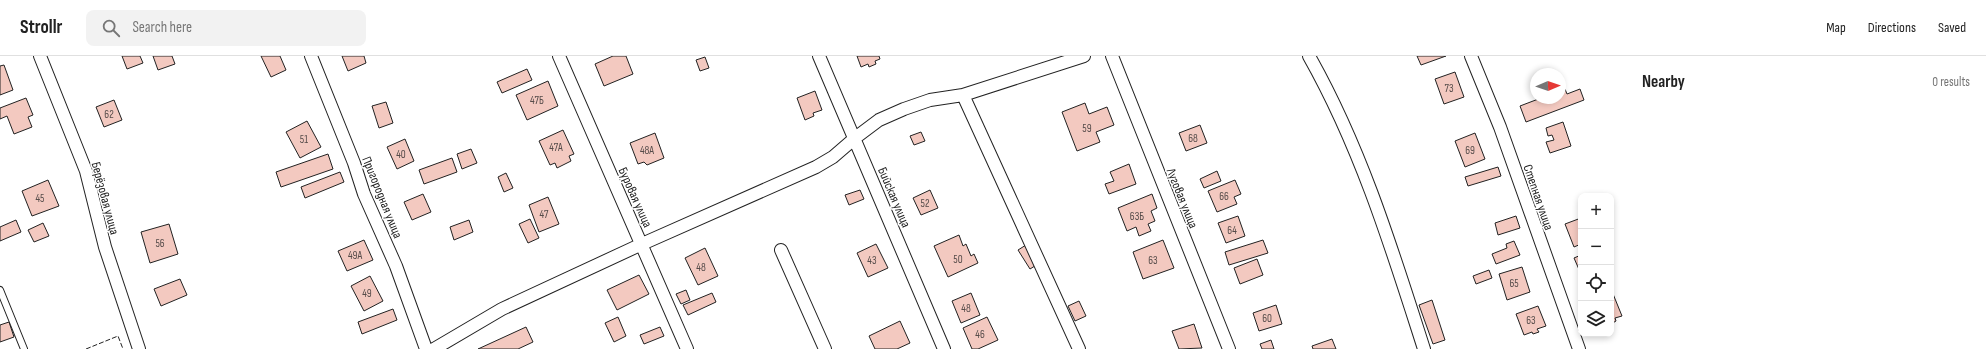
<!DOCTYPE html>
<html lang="en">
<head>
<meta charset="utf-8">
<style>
  :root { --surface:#fff; --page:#f2f2f2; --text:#222; --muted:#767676; --line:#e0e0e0 }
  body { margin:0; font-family:"Sofia Sans Condensed",sans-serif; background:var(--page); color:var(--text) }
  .controls { position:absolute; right:12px; bottom:12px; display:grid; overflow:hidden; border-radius:8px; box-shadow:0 2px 6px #0003 }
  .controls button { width:36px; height:36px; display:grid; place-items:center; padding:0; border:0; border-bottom:1px solid var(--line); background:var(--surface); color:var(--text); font:20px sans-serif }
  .compass { position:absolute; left:1530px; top:12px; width:36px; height:36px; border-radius:50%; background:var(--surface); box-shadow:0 2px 6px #0003; rotate:88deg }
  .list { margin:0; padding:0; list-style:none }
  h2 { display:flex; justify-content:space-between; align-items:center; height:52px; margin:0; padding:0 16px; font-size:17px }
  h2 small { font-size:13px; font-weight:400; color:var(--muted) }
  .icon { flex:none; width:22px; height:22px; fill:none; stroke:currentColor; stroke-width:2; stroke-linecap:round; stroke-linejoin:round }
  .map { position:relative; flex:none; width:1626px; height:293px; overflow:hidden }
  header { display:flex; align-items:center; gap:24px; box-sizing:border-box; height:56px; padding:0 20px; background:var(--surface); border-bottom:1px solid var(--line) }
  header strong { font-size:19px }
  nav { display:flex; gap:22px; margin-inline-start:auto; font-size:14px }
  .search { width:280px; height:36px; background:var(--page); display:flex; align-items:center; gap:10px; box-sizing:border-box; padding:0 14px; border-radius:8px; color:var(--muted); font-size:15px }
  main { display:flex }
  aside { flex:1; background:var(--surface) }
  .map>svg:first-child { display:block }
  .building { fill:#f3c9c0; stroke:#222 }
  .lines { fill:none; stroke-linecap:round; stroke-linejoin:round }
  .lane-casing { stroke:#222; stroke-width:8 }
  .street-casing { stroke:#222; stroke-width:14 }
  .lane { stroke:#fff; stroke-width:6 }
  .street { stroke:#fff; stroke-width:12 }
  .fence { stroke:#222; stroke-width:1; stroke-dasharray:5 2; stroke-linecap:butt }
  .labels { text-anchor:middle; stroke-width:3; stroke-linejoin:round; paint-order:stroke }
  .number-label { font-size:11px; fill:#564c4a }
  .street-label { font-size:13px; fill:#222; stroke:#fff }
</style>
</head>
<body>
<header>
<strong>Strollr</strong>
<div class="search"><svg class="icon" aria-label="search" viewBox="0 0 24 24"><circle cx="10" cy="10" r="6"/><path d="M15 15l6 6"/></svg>Search here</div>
<nav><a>Map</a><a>Directions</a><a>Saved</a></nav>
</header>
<main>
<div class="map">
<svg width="1626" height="293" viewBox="0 0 1626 293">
  <rect width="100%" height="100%" fill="#fff"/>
  <path class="building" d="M122 0H140L143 7 127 13Z
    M153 0H172L175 8 158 14Z
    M261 0H280L286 14 271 21Z
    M342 0H364L366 7 348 15Z
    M613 0H626L633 18 604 30 595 8Z
    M857 0H879L880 3 875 5 876 8 869 11 868 8 861 11Z
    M1417 0H1446L1421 9Z
    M705 1 709 12 700 15 696 4Z
    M4 9 13 34 0 39V10Z
    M527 13 532 24 502 37 497 26Z
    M1455 16 1464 41 1444 48 1435 23Z
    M548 25 558 50 527 64 516 39Z
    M1565 33 1567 38 1580 33 1584 44 1526 66 1520 50 1541 42H1560V35Z
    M815 35 822 54 813 57 814 60 805 64 797 42Z
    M26 42 33 59 28 61 32 71 14 78 7 60 0 63V52Z
    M114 44 122 64 104 71 96 51Z
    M386 46 393 67 379 72 372 50Z
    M1085 47 1089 58 1107 51 1114 69 1096 76 1100 86 1077 95 1062 56Z
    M307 65 321 91 300 102 286 76Z
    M1563 66 1571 90 1550 97 1546 86 1554 84 1552 79 1548 80 1546 72Z
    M1200 69 1207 87 1186 95 1179 77Z
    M563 74 574 98 569 100 571 105 557 112 555 107 550 109 539 85Z
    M921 76 925 85 914 89 910 80Z
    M655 77 664 102 647 109 644 106 638 108 630 87Z
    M1475 77 1485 103 1465 111 1455 85Z
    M405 83 414 105 397 113 387 91Z
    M471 93 477 107 462 113 457 98Z
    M328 98 333 113 281 131 276 116Z
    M452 102 457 116 424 128 419 114Z
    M1129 108 1136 128 1109 138 1105 128 1114 125 1110 116Z
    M1498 111 1501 120 1468 130 1465 121Z
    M1217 115 1221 125 1204 132 1200 123Z
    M340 116 344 126 305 142 301 131Z
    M506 117 513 132 504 136 498 121Z
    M48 124 59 150 32 160 22 135Z
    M1235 124 1241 138 1234 141 1237 148 1217 156 1208 135Z
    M860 134 864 143 849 149 845 139Z
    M930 134 938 152 921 159 913 142Z
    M423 138 431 156 412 164 404 146Z
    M1152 138 1157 152 1151 155 1155 165 1148 168 1151 175 1139 180 1136 171 1127 175 1118 152Z
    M548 141 559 168 539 176 529 149Z
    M1238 160 1245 180 1226 187 1218 167Z
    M1516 160 1520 172 1498 179 1495 167Z
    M1581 162V188L1574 191 1565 168Z
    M530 163 539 182 528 187 519 168Z
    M16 164 21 176 0 185V171Z
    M469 164 473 176 454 184 450 171Z
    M43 167 49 180 34 186 28 174Z
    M169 168 178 198 150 207 141 176Z
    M959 179 963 190 966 188 971 200 974 198 978 207 948 221 934 190Z
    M364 184 373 204 347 215 338 195Z
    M1163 184 1174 212 1143 223 1133 196Z
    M1263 184 1268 197 1229 209 1225 196Z
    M1514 185 1520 199 1496 208 1492 198 1507 192 1506 188Z
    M876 188 888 212 868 221 857 197Z
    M1026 189 1038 208 1030 213 1018 194Z
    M705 192 718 220 698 229 685 202Z
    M1581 199V218L1574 202Z
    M1257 203 1263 219 1240 228 1234 212Z
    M1522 211 1530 236 1507 244 1499 218Z
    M1489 214 1492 222 1476 228 1473 220Z
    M639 219 649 238 617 254 607 234Z
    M370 220 383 245 364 255 351 230Z
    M180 223 187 239 161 250 154 233Z
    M1611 233 1622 260 1615 262 1616 265 1611 268Z
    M686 234 690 244 681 248 676 238Z
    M712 237 716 246 688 259 683 249Z
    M971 237 980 259 961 267 952 245Z
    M1432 244 1445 284 1433 288 1419 249Z
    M1079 245 1086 260 1075 265 1068 250Z
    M1276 249 1282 268 1259 275 1253 257Z
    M1538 250 1546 270 1537 273 1539 276 1533 278 1532 276 1524 279 1516 258Z
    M393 253 397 264 362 278 358 266Z
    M618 261 626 280 614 286 605 267Z
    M987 261 998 284 978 293H972L963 272Z
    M900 265 910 287 897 293H875L869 280Z
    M9 266 14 281 0 286V269Z
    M1194 268 1202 292 1179 293 1172 275Z
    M526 271 533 286 518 293H478Z
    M660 271 664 280 644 288 640 279Z
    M1332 283 1336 293H1313L1312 290Z
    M1271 284 1274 293H1262L1260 288Z"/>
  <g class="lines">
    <g class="lane-casing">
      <path id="lane" d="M0 234 24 293"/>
    </g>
    <g class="street-casing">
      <path id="street" d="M40 0 86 115 105 191 139 293
        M311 0 354 107 364 138 396 210 426 293
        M559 0 687 293
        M819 0 944 293
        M1112 0 1229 293
        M1309 0C1361 92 1392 193 1424 293
        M1471 0 1500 71 1579 293
        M963 39 1079 293
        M781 194 825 293
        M434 293 502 253 642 188 816 111 833 101 855 82 879 64 904 53 930 44 963 39 1084 0"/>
    </g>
    <use href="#lane" class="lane"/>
    <use href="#street" class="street"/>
    <path class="fence" d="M86 293 118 280 123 293"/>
  </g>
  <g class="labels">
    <g class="number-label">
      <text x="1449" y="36">73</text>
      <text x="537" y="48">47Б</text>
      <text x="109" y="62">62</text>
      <text x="1087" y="76">59</text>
      <text x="1193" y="86">68</text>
      <text x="304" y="87">51</text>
      <text x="556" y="95">47А</text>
      <text x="647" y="98">48А</text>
      <text x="1470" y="98">69</text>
      <text x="401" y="102">40</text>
      <text x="1224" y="144">66</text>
      <text x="40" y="146">45</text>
      <text x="925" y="151">52</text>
      <text x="544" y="162">47</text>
      <text x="1137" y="164">63Б</text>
      <text x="1232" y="178">64</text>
      <text x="160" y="191">56</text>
      <text x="355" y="203">49А</text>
      <text x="958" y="207">50</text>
      <text x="872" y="208">43</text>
      <text x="1153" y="208">63</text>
      <text x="701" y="215">48</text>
      <text x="1514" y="231">65</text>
      <text x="367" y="241">49</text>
      <text x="966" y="256">48</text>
      <text x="1267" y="266">60</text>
      <text x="1531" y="268">63</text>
      <text x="980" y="282">46</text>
    </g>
    <g class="street-label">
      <text transform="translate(383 141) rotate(68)" y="5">Пригородная улица</text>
      <text transform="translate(636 141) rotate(66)" y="5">Буровая улица</text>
      <text transform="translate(895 141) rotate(67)" y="5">Бийская улица</text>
      <text transform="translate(1539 141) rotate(71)" y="5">Степная улица</text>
      <text transform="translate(106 142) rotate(75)" y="5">Берёзовая улица</text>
      <text transform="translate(1183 142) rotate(68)" y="5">Луговая улица</text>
    </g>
  </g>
</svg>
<div class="controls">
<button>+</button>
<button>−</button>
<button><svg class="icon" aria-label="locate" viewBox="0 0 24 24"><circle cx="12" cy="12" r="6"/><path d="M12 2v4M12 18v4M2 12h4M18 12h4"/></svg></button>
<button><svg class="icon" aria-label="layers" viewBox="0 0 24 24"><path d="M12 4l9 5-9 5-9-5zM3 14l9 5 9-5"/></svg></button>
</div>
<svg class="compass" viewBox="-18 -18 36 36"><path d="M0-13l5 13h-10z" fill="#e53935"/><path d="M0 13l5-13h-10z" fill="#767676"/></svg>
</div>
<aside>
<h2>Nearby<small>0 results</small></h2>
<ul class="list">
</ul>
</aside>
</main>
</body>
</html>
